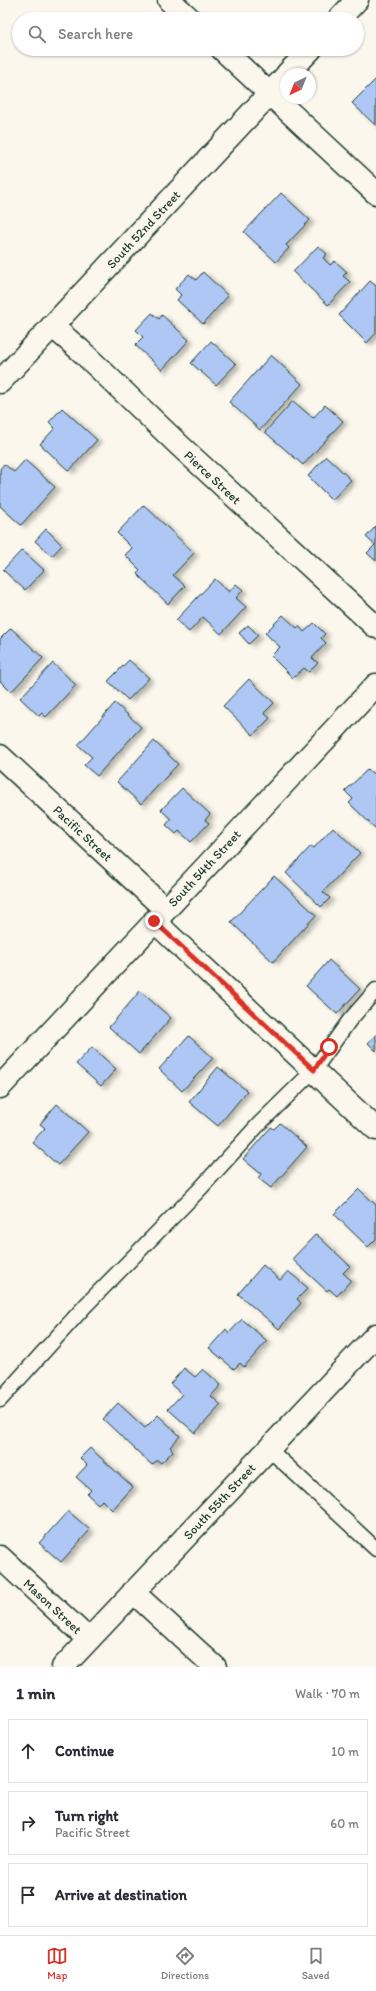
<!DOCTYPE html>
<html lang="en">
<head>
<meta charset="utf-8">
<style>
  :root { --surface:#fff; --page:#f7f7f7; --text:#2b2b33; --muted:#7c7c81; --line:#e1e1e2; --accent:#d93025 }
  body { margin:0; font-family:Itim,sans-serif; background:var(--page); color:var(--text) }
  .compass { position:absolute; left:280px; top:68px; width:36px; height:36px; border-radius:50%; background:var(--surface); box-shadow:0 1px 3px #0004; rotate:223deg }
  .stop { position:absolute; width:12px; height:12px; margin:-9px; border:3px solid #d93025; border-radius:50%; background:#fff }
  .stop.end { background:#d93025; border-color:#fff; box-shadow:0 1px 4px #0008 }
  .list { margin:0; padding:0; list-style:none }
  h2 { display:flex; justify-content:space-between; align-items:center; height:52px; margin:0; padding:0 16px; font-size:17px }
  h2 small { font-size:13px; font-weight:400; color:var(--muted) }
  .list li { display:grid; grid-template-columns:26px 1fr auto; gap:12px; align-items:center; box-sizing:border-box; height:64px; margin:0 8px 8px; padding:0 8px; border:1px solid var(--line); border-radius:0px }
  .list b { display:block; font-size:15px; white-space:nowrap }
  .list p { margin:0; font-size:13px; white-space:nowrap; color:var(--muted) }
  .list em { font-size:13px; font-style:normal; color:var(--muted) }
  .icon { flex:none; width:22px; height:22px; fill:none; stroke:currentColor; stroke-width:2; stroke-linecap:round; stroke-linejoin:round }
  .map { position:relative; flex:none; width:376px; height:1667px; overflow:hidden }
  .search { position:absolute; background:var(--surface); box-shadow:0 1px 3px #0004; left:12px; right:12px; top:12px; height:44px; display:flex; align-items:center; gap:10px; box-sizing:border-box; padding:0 14px; border-radius:22px; color:var(--muted); font-size:15px }
  .sheet { height:268px; background:var(--surface) }
  nav { display:flex; justify-content:space-around; align-items:center; box-sizing:border-box; height:56px; border-top:1px solid var(--line); background:var(--surface); font-size:11px; color:var(--muted) }
  nav a { display:grid; justify-items:center; gap:2px }
  nav .on { color:var(--accent) }
  .map>svg:first-child { display:block }
  .building { fill:#aec7f4; stroke:#1f3d34; filter:url(#shadow) }
  .lines { fill:none; stroke-linecap:round; stroke-linejoin:round }
  .lane-casing { stroke:#1f3d34; stroke-width:17 }
  .street-casing { stroke:#1f3d34; stroke-width:25 }
  .secondary-casing { stroke:#1f3d34; stroke-width:25 }
  .lane { stroke:#fbf7ec; stroke-width:14 }
  .street { stroke:#fbf7ec; stroke-width:22 }
  .secondary { stroke:#fbf7ec; stroke-width:22 }
  .route { stroke:#d93025; stroke-width:5 }
  .labels { text-anchor:middle; stroke-width:3; stroke-linejoin:round; paint-order:stroke }
  .street-label { font-size:13px; fill:#1f3d34; stroke:#fbf7ec }
</style>
</head>
<body>
<div class="map">
<svg width="376" height="1667" viewBox="0 0 376 1667">
  <defs>
    <filter id="shadow"><feDropShadow dx="4.5" dy="2.5" stdDeviation="2" flood-color="#0004"/></filter>
  </defs>
  <rect width="100%" height="100%" fill="#fbf7ec"/>
  <filter id="ink" filterUnits="userSpaceOnUse"><feTurbulence type="fractalNoise" baseFrequency=".025" numOctaves="2"/><feDisplacementMap in="SourceGraphic" scale="8" xChannelSelector="R" yChannelSelector="G"/><feConvolveMatrix kernelMatrix="1 2 1 2 8 2 1 2 1" color-interpolation-filters="sRGB"/></filter>
  <g filter="url(#ink)">
    <path class="building" d="M376 79V126L352 103Z
      M281 193 310 220 286 245 289 248 276 262 244 232Z
      M318 246 327 254 323 258 330 265 335 261 347 272 343 276 350 282 328 305 293 272Z
      M203 272 228 296 203 324 177 300 181 295 175 289 189 274 196 280Z
      M370 281 376 286V333L367 343 339 315Z
      M152 313 159 319 162 315 189 340 162 370 135 345 143 337 136 330Z
      M211 341 236 364 216 385 191 363Z
      M271 355 302 384 260 430 229 402Z
      M293 401 313 418 325 405 343 421 303 465 265 432Z
      M62 408 97 440 69 471 40 444 55 428 49 422Z
      M326 456 351 480 332 500 308 476Z
      M25 460 55 487 21 525 0 506V469L4 464 14 472Z
      M144 505 194 553 173 575 185 586 168 604 137 574 140 570 125 555 132 548 117 533Z
      M376 526V561L367 553 375 545 366 537Z
      M46 529 62 545 52 556 35 541Z
      M22 550 44 570 25 590 3 570Z
      M215 579 229 592 236 584 243 590 236 598 246 607 221 634 203 617 189 632 176 620Z
      M283 615 297 628 299 626 304 632 314 623 325 634 321 638 326 643 312 658 318 663 309 672 304 668 293 678 271 656 280 647 265 633Z
      M248 625 258 635 249 644 239 633Z
      M11 628 43 658 11 692 0 681V639Z
      M129 660 149 678 128 700 108 681Z
      M53 663 76 685 46 717 42 713 39 716 20 698Z
      M249 679 274 703 264 713 270 718 253 735 223 706Z
      M115 703 141 727 97 776 84 765 92 757 78 745Z
      M154 741 178 764 141 804 117 782Z
      M368 769 373 774 376 770V829L349 803 353 799 345 791Z
      M182 788 210 814 205 820 209 823 191 842 179 831 176 834 166 825 171 819 161 810Z
      M333 827 360 853 323 892 330 898 321 907 286 873 311 846 314 848Z
      M274 876 316 915 273 962 231 922Z
      M329 960 360 989 337 1014 306 986Z
      M140 991 171 1018 139 1054 109 1027Z
      M376 1034V1051L368 1043Z
      M189 1036 213 1058 182 1091 159 1069Z
      M92 1047 116 1069 101 1086 76 1064Z
      M218 1067 247 1091 218 1126 189 1102Z
      M57 1104 88 1132 58 1165 32 1142 45 1128 40 1124Z
      M280 1123 307 1147 271 1188 258 1178 261 1174 243 1159 271 1127 274 1129Z
      M359 1189 376 1205V1239L368 1247 334 1214Z
      M316 1234 350 1266 343 1273 351 1280 337 1296 329 1289 327 1291 292 1259Z
      M263 1265 280 1280 288 1271 308 1288 297 1299 301 1303 279 1329 238 1294Z
      M242 1319 267 1341 244 1367 240 1363 234 1369 209 1348 226 1329 229 1333Z
      M184 1368 195 1377 203 1369 221 1385 211 1396 221 1405 195 1433 168 1409 182 1394 170 1384Z
      M118 1403 145 1428 158 1415 180 1436 170 1447 173 1451 161 1463 157 1460 152 1465 103 1419Z
      M90 1448 133 1487 112 1510 102 1500 98 1504 87 1494 91 1490 76 1477 87 1465 80 1458Z
      M68 1511 90 1530 61 1562 39 1543Z"/>
    <g class="lines">
      <g class="lane-casing">
        <path id="lane" d="M0 1400 85 1306 199 1190 259 1124 314 1070 349 1021 376 990
          M269 1449 376 1549"/>
      </g>
      <g class="street-casing">
        <path id="street" d="M169 0 190 19
          M222 49 376 193
          M52 326 80 350 179 445 376 627
          M0 756 165 909
          M154 921 376 1129
          M0 1087 376 685
          M0 1557 88 1639
          M133 1592 215 1667
          M63 1667 376 1335"/>
      </g>
      <g class="secondary-casing">
        <path id="secondary" d="M339 19 357 0
          M287 74 311 49
          M0 382 286 76"/>
      </g>
      <use href="#lane" class="lane"/>
      <use href="#street" class="street"/>
      <use href="#secondary" class="secondary"/>
    </g>
  </g>
  <g class="lines" filter="url(#ink)">
    <path class="route" d="M154 921 314 1070 329 1047"/>
  </g>
  <g class="labels">
    <g class="street-label">
      <text transform="translate(143 229) rotate(-47)" y="5">South 52nd Street</text>
      <text transform="translate(213 477) rotate(43)" y="5">Pierce Street</text>
      <text transform="translate(83 833) rotate(43)" y="5">Pacific Street</text>
      <text transform="translate(204 868) rotate(-47)" y="5">South 54th Street</text>
      <text transform="translate(219 1501) rotate(-47)" y="5">South 55th Street</text>
      <text transform="translate(53 1606) rotate(43)" y="5">Mason Street</text>
    </g>
  </g>
</svg>
<svg class="compass" viewBox="-18 -18 36 36"><path d="M0-13l5 13h-10z" fill="#e53935"/><path d="M0 13l5-13h-10z" fill="#7c7c81"/></svg>
<div class="stop" style="left:329px;top:1047px"></div>
<div class="stop end" style="left:154px;top:921px"></div>
<div class="search"><svg class="icon" aria-label="search" viewBox="0 0 24 24"><circle cx="10" cy="10" r="6"/><path d="M15 15l6 6"/></svg>Search here</div>
</div>
<section class="sheet">
<h2>1 min<small>Walk · 70 m</small></h2>
<ul class="list">
<li><svg class="icon" aria-label="ahead" viewBox="0 0 24 24"><path d="M12 20V5M6 11l6-6 6 6"/></svg><div><b>Continue</b></div><em>10 m</em></li>
<li><svg class="icon" aria-label="right" viewBox="0 0 24 24"><path d="M7 20v-9h11M14 6l5 5-5 5"/></svg><div><b>Turn right</b><p>Pacific Street</p></div><em>60 m</em></li>
<li><svg class="icon" aria-label="arrive" viewBox="0 0 24 24"><path d="M6 21V4h12l-3 4 3 4H6"/></svg><div><b>Arrive at destination</b></div></li>
</ul>
</section>
<nav>
<a class="on"><svg class="icon" aria-label="map" viewBox="0 0 24 24"><path d="M3 6l6-2 6 2 6-2v14l-6 2-6-2-6 2zM9 4v14M15 6v14"/></svg>Map</a>
<a><svg class="icon" aria-label="directions" viewBox="0 0 24 24"><path d="M12 3l9 9-9 9-9-9zM9 14v-3h6M13 9l2 2-2 2"/></svg>Directions</a>
<a><svg class="icon" aria-label="saved" viewBox="0 0 24 24"><path d="M7 4h10v16l-5-4-5 4z"/></svg>Saved</a>
</nav>
</body>
</html>
